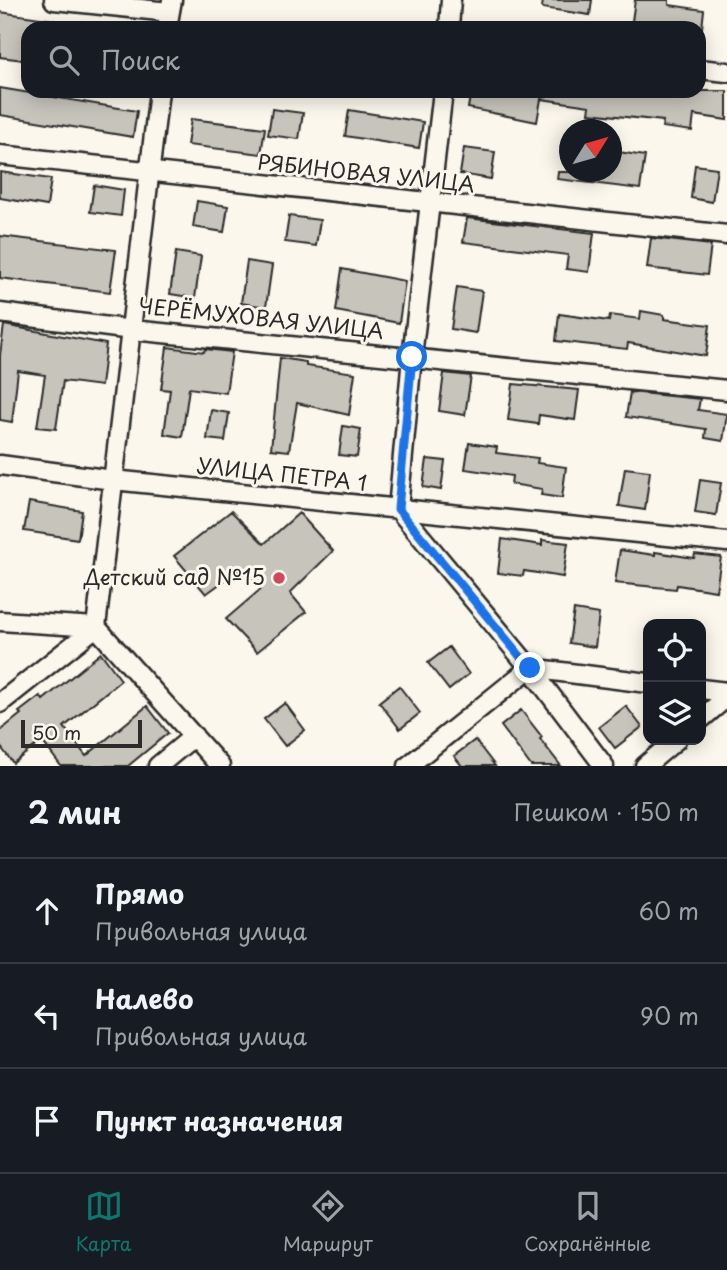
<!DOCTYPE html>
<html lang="ru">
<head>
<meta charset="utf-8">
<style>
  :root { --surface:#171b24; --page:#20242c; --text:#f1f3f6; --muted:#9ea1a6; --line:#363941; --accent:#0f766e }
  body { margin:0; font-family:"Playpen Sans",sans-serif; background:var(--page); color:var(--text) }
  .controls { position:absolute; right:21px; bottom:21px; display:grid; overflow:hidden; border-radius:14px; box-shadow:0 4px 18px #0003 }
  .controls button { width:63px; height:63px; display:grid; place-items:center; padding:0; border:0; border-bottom:2px solid var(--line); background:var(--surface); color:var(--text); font:35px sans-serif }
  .compass { position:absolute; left:559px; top:119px; width:63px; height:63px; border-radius:50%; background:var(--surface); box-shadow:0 4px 18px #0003; rotate:53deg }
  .scale { position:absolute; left:21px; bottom:18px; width:121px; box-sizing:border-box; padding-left:7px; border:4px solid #2b2b2b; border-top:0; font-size:19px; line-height:24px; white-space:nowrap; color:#2b2b2b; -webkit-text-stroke:5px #fbf7ec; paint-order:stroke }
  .stop { position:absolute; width:21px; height:21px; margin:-16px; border:5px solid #1a73e8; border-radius:50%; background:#fff }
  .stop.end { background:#1a73e8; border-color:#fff; box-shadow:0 2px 7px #0008 }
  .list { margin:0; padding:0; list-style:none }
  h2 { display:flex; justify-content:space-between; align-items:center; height:91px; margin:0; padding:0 28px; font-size:30px }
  h2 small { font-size:23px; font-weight:400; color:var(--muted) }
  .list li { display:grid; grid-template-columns:46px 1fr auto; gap:21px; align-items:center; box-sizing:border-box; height:105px; padding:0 28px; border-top:2px solid var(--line) }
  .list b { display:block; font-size:26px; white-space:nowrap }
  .list p { margin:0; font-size:23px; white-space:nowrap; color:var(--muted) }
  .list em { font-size:23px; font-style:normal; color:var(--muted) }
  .icon { flex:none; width:38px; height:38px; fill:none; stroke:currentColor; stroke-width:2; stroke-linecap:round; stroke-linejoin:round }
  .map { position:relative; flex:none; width:727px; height:766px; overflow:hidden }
  .search { position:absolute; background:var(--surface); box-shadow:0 4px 18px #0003; left:21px; right:21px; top:21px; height:77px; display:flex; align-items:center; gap:18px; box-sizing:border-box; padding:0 24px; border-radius:21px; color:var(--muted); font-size:26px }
  .sheet { height:406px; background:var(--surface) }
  nav { display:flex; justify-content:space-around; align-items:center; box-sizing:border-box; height:98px; border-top:2px solid var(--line); background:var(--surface); font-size:19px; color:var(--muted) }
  nav a { display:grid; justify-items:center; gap:4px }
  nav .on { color:var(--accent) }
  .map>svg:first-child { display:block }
  .building { fill:#c7c4bc; stroke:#2b2b2b; stroke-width:2 }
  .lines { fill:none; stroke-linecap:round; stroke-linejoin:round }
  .minor-casing { stroke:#2b2b2b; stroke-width:23 }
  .minor { stroke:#fbf7ec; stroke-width:18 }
  .route { stroke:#1a73e8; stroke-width:9 }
  .poi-dot { fill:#d1495b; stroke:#fbf7ec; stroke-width:2.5 }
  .labels { text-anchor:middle; stroke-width:6; stroke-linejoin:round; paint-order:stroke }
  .street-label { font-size:21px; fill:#2b2b2b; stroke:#fbf7ec }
  .poi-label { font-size:21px; fill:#2b2b2b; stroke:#fbf7ec; text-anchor:end }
</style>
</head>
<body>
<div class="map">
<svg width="727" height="766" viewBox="0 0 727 766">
  <rect width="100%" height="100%" fill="#fbf7ec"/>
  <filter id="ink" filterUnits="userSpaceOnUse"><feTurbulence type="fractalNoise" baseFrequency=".0143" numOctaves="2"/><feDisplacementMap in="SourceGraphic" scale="14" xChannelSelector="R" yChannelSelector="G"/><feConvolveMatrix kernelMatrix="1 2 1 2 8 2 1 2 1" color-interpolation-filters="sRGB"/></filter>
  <g filter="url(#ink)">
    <path class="building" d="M543 0H592L590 15 542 8Z
      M635 0H669V5L704 10 702 28H631Z
      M0 12 54 20V28H28L23 60 0 57Z
      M0 88 137 111 133 137 0 115Z
      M471 91H727V120L694 115 692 131 662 127 663 121 589 113 590 106 541 99 537 122 468 108Z
      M272 109 303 113 299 139 268 135Z
      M349 110 423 122 419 148 345 136Z
      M191 119 265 128 261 154 187 145Z
      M464 148 495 152 491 179 460 174Z
      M612 151 645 156 640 189 557 179 558 172H612Z
      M695 165 717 168 712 202 691 198Z
      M0 172 51 179 47 206 0 198Z
      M94 185 124 190 121 216 90 212Z
      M197 201 228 206 224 232 193 227Z
      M289 216 320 220 316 246 285 242Z
      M467 218 594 233 589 272 566 269 568 255 463 242Z
      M0 236 116 250 110 292 0 278Z
      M651 238 711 245 707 275 647 268Z
      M176 252 201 256 195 298 170 294Z
      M247 261 272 265 266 307 241 303Z
      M342 269 405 281 399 323 336 311Z
      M457 287 482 291 476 333 451 329Z
      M641 311 664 315V319L710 325 706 356 628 343 627 349 556 341 559 314 609 321 610 315 640 319Z
      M4 325 106 344 101 386 63 381 56 429 37 427 45 375 18 371 12 422 0 420V355Z
      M167 347 204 352 205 349 232 352 226 393 189 388 182 437 164 434 170 390 161 389Z
      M280 358 306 362V366L355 373 349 415 297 403 289 451 271 449Z
      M444 373 471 376 465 415 439 411Z
      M513 384 579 390 575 420 539 415 538 424 508 420Z
      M630 392 700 399 698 410 727 414 723 441 705 438 706 429 626 417Z
      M211 410 229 413 225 441 207 439Z
      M343 426 361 429 357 457 339 455Z
      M469 443 497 447 496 453 538 458 537 463 566 467 562 498 541 495 542 489 511 484 512 476 465 469Z
      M427 459 445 461 441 490 423 487Z
      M625 468 650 471 645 510 619 506Z
      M700 480 721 483 716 515 695 512Z
      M29 502 82 511 78 539 24 531Z
      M231 511 264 544 299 513 333 551 290 593 306 612 257 652 226 619 261 589 243 567 206 594 174 556Z
      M502 539 542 545V540L568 543 563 577 524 571 523 576 498 573Z
      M620 550 655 555V552L694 558 695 554 721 557 716 591 677 585 676 589 615 583Z
      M574 610 599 614 595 647 569 643Z
      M449 647 469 674 449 690 428 663Z
      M101 653 121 680 64 727 86 756 147 706 168 733 128 766H61L42 741 13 763 0 746V731L21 714 19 712 40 696 43 700Z
      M399 686 420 713 400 729 379 702Z
      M285 703 305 730 285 746 264 719Z
      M626 706 642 727 615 748 599 727Z
      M521 710 542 737 540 739 561 766H531L501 726Z
      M475 740 495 766H462L454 756Z"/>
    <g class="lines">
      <g class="minor-casing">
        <path id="minor" d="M54 0 169 12
          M167 28 172 0
          M449 28 451 0
          M699 69 727 72
          M159 91 96 627 220 766
          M443 91 412 357 398 509 530 668 604 766
          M0 155 727 235
          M0 313 132 330 727 390
          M0 465 113 480 727 542
          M0 621 96 627
          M701 689 727 692
          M0 703 96 627
          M701 719 727 697
          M158 766 194 736
          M408 766 530 668 648 683
          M645 766 676 740"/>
      </g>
      <use href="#minor" class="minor"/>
    </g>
  </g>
  <g class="lines" filter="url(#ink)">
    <path class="route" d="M412 357 398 509 530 668"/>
  </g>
  <circle class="poi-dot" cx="279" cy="578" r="7"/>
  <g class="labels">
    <g class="street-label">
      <text transform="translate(366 174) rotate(6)" y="7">РЯБИНОВАЯ УЛИЦА</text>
      <text transform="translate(261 319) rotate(6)" y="7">ЧЕРЁМУХОВАЯ УЛИЦА</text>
      <text transform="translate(282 475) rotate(6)" y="7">УЛИЦА ПЕТРА 1</text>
    </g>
    <g class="poi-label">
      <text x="265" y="585">Детский сад №15</text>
    </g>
  </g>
</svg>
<div class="controls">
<button><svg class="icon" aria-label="locate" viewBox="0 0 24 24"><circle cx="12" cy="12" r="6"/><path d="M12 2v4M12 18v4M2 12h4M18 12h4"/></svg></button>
<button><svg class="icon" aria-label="layers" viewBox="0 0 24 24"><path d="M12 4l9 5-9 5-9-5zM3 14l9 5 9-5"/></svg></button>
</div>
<svg class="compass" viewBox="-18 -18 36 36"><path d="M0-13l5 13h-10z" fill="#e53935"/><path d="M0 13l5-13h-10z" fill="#9ea1a6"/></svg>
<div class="scale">50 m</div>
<div class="stop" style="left:412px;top:357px"></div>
<div class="stop end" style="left:530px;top:668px"></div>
<div class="search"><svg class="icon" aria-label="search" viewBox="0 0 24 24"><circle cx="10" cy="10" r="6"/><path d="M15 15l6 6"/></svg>Поиск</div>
</div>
<section class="sheet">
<h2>2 мин<small>Пешком · 150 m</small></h2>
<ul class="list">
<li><svg class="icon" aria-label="ahead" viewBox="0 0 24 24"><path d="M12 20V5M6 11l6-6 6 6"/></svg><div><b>Прямо</b><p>Привольная улица</p></div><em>60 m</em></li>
<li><svg class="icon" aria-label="left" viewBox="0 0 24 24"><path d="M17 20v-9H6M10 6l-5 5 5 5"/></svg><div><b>Налево</b><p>Привольная улица</p></div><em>90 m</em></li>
<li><svg class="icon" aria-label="arrive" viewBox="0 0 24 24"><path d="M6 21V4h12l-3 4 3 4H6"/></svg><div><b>Пункт назначения</b></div></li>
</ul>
</section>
<nav>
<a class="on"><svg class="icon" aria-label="map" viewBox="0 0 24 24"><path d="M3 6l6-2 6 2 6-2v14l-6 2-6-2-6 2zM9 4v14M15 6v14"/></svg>Карта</a>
<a><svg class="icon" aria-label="directions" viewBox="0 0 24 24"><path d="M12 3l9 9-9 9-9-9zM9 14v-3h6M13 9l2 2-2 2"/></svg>Маршрут</a>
<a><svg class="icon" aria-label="saved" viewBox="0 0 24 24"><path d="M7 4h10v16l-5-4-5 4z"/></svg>Сохранённые</a>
</nav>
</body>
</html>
